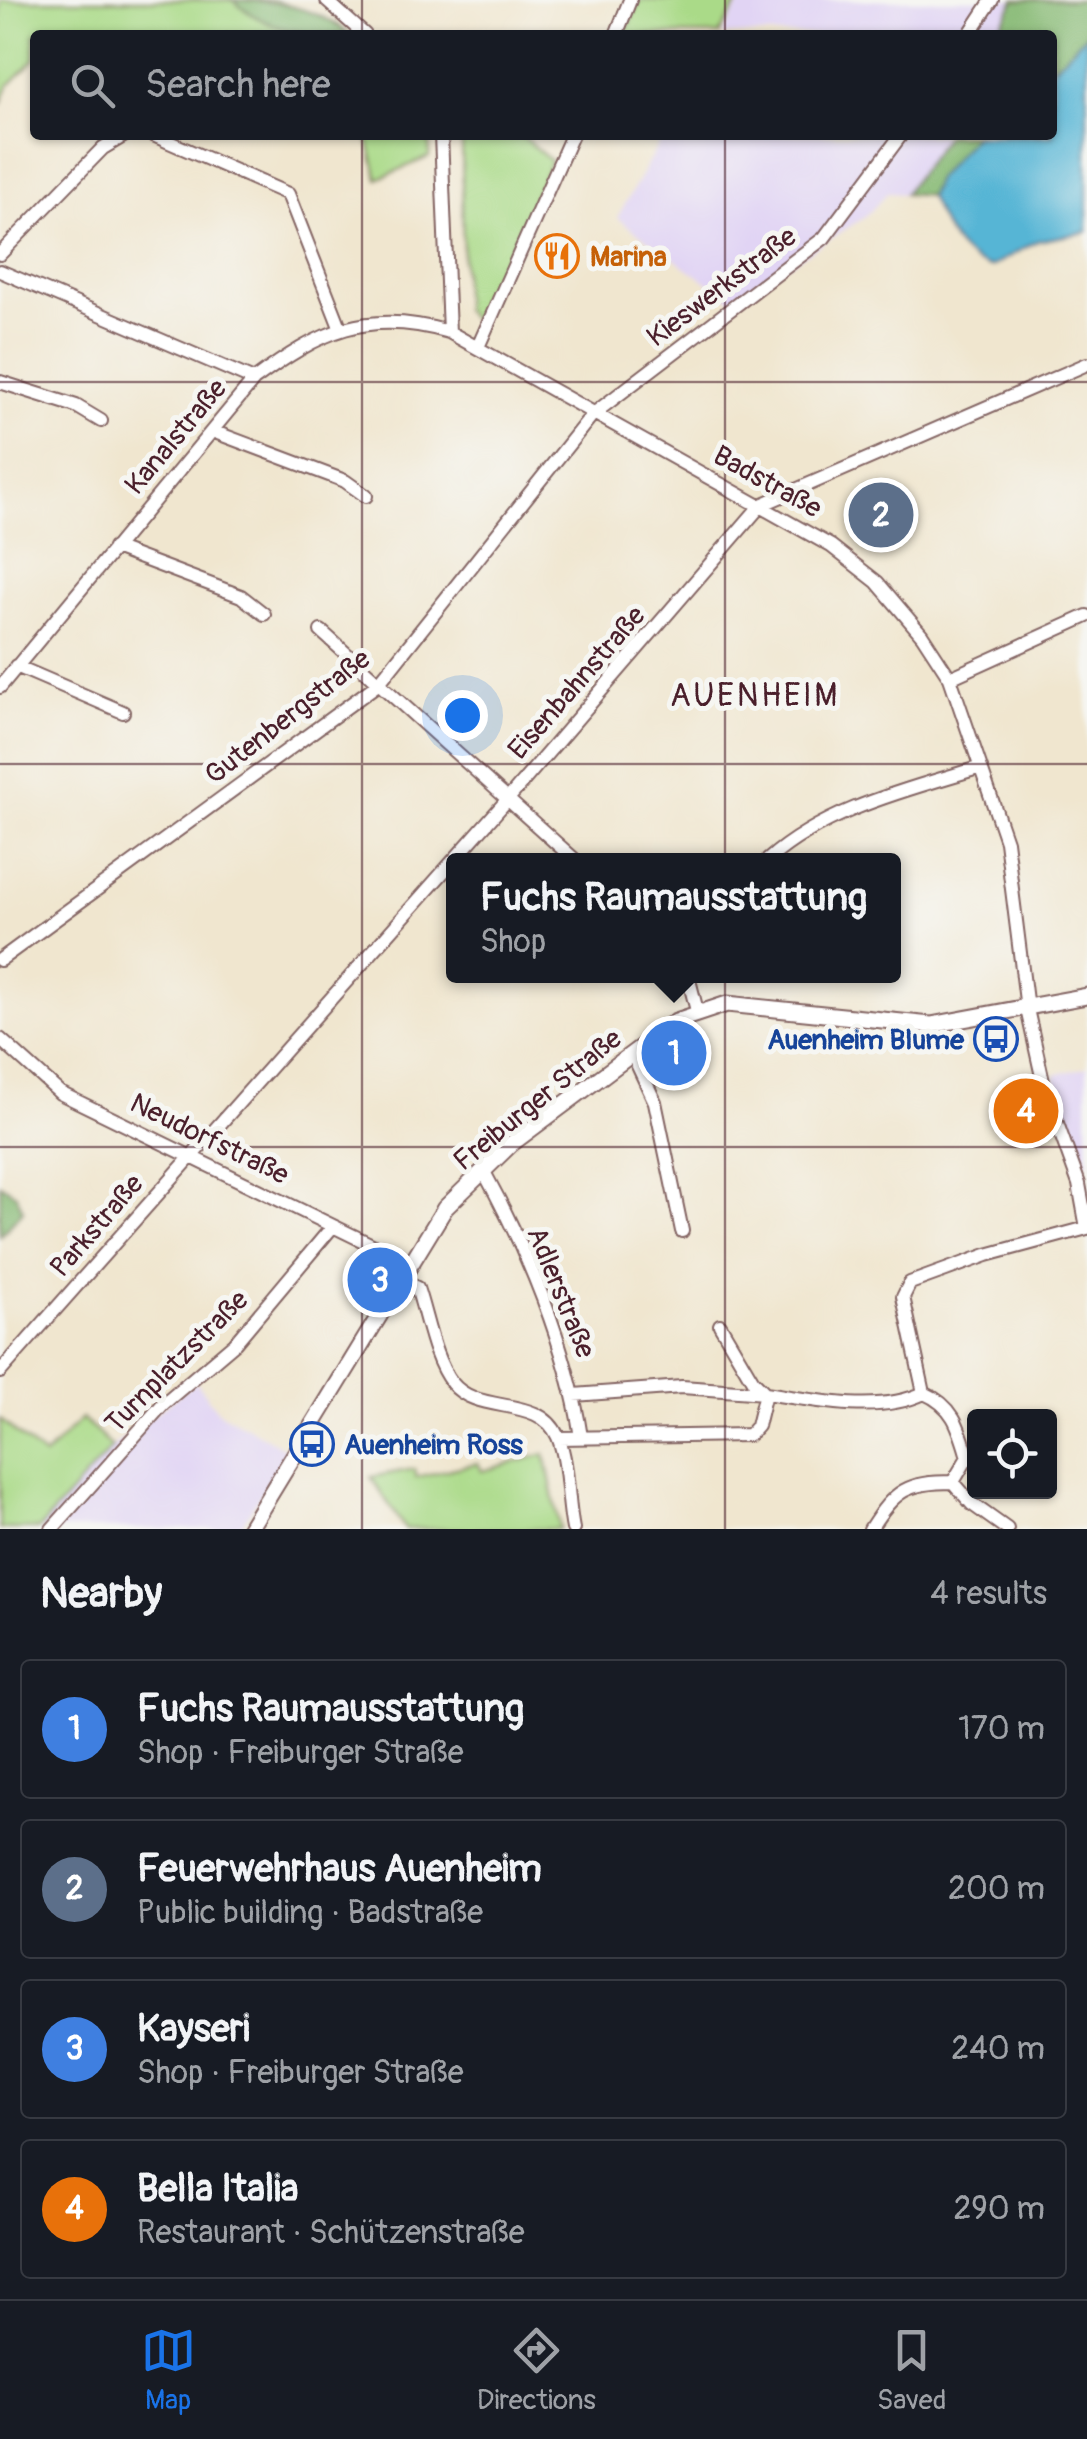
<!DOCTYPE html>
<html lang="en">
<head>
<meta charset="utf-8">
<style>
  :root { --surface:#171b24; --page:#242831; --text:#f1f3f6; --muted:#9ea1a6; --line:#363941; --accent:#1a73e8 }
  body { margin:0; font-family:Pangolin,sans-serif; background:var(--page); color:var(--text) }
  .controls { position:absolute; right:30px; bottom:30px; display:grid; overflow:hidden; border-radius:10px; box-shadow:0 2px 8px #0004 }
  .controls button { width:90px; height:90px; display:grid; place-items:center; padding:0; border:0; border-bottom:2px solid var(--line); background:var(--surface); color:var(--text); font:50px sans-serif }
  .you { position:absolute; left:462px; top:715px; width:35px; height:35px; margin:-25px; border:8px solid #fff; border-radius:50%; background:#1a73e8; box-shadow:0 0 0 15px #1a73e833 }
  .badge { display:grid; place-items:center; width:65px; height:65px; border-radius:50%; background:var(--accent); color:#fff; font-size:32px; font-weight:700 }
  .pin { position:absolute; translate:-50% -50%; border:5px solid #fff; box-shadow:0 2px 10px #0006 }
  .popup { position:absolute; left:446px; top:853px; width:455px; height:130px; box-sizing:border-box; display:grid; place-content:center; border-radius:10px; background:var(--surface); filter:drop-shadow(0 2px 8px #0005); font-size:32px; white-space:nowrap; color:var(--muted) }
  .popup b { font-size:38px; color:var(--text) }
  .popup::after { content:''; position:absolute; left:50%; top:100%; margin-left:-20px; border:20px solid transparent; border-top-color:var(--surface) }
  .list { margin:0; padding:0; list-style:none }
  h2 { display:flex; justify-content:space-between; align-items:center; height:130px; margin:0; padding:0 40px; font-size:42px }
  h2 small { font-size:32px; font-weight:400; color:var(--muted) }
  .list li { display:grid; grid-template-columns:65px 1fr auto; gap:30px; align-items:center; box-sizing:border-box; height:140px; margin:0 20px 20px; padding:0 20px; border:2px solid var(--line); border-radius:10px }
  .list b { display:block; font-size:38px; white-space:nowrap }
  .list p { margin:0; font-size:32px; white-space:nowrap; color:var(--muted) }
  .list em { font-size:32px; font-style:normal; color:var(--muted) }
  .icon { flex:none; width:55px; height:55px; fill:none; stroke:currentColor; stroke-width:2; stroke-linecap:round; stroke-linejoin:round }
  .map { position:relative; flex:none; width:1087px; height:1529px; overflow:hidden }
  .search { position:absolute; background:var(--surface); box-shadow:0 2px 8px #0004; left:30px; right:30px; top:30px; height:110px; display:flex; align-items:center; gap:25px; box-sizing:border-box; padding:0 35px; border-radius:10px; color:var(--muted); font-size:38px }
  .sheet { height:770px; background:var(--surface) }
  nav { display:flex; justify-content:space-around; align-items:center; box-sizing:border-box; height:140px; border-top:2px solid var(--line); background:var(--surface); font-size:28px; color:var(--muted) }
  nav a { display:grid; justify-items:center; gap:5px }
  nav .on { color:var(--accent) }
  .map>svg:first-child { display:block }
  .built { fill:#e1d4f4 }
  .green { fill:#aada88; stroke:#7a7c5a; stroke-width:2.5 }
  .forest { fill:#87ba74; stroke:#686c50; stroke-width:2.5 }
  .water { fill:#57b5d5; stroke:#506a80; stroke-width:2.5 }
  .lines { fill:none; stroke-linecap:round; stroke-linejoin:round }
  .minor-casing { stroke:#846564; stroke-width:16 }
  .tertiary-casing { stroke:#846564; stroke-width:19 }
  .minor { stroke:#fff; stroke-width:12 }
  .tertiary { stroke:#fff; stroke-width:15 }
  .grid { fill:none; stroke:#4a1f2b; stroke-width:2.5; stroke-opacity:0.55 }
  .labels { text-anchor:middle; stroke-width:10; stroke-linejoin:round; paint-order:stroke }
  .food-label { font-size:28px; font-weight:bold; fill:#c56008; stroke:#f6f6f2; text-anchor:start }
  .street-label { font-size:28px; fill:#4a1f2b; stroke:#f6f6f2 }
  .transit-label { font-size:28px; font-weight:bold; fill:#164399; stroke:#f6f6f2; text-anchor:end }
  .quarter-label { font-size:32px; letter-spacing:2.5px; fill:#4a1f2b; stroke:#f6f6f2 }
</style>
</head>
<body>
<div class="map">
<svg width="1087" height="1529" viewBox="0 0 1087 1529">
  <rect width="100%" height="100%" fill="#f6f6f2"/>
  <filter id="ink" filterUnits="userSpaceOnUse"><feTurbulence type="fractalNoise" baseFrequency=".01" numOctaves="2"/><feDisplacementMap in="SourceGraphic" scale="20" xChannelSelector="R" yChannelSelector="G"/><feConvolveMatrix kernelMatrix="1 2 1 2 8 2 1 2 1" color-interpolation-filters="sRGB"/></filter>
  <filter id="wash" filterUnits="userSpaceOnUse"><feTurbulence type="fractalNoise" baseFrequency=".0048" numOctaves="4" result="noise"/><feDisplacementMap in="SourceGraphic" scale="40" xChannelSelector="R" yChannelSelector="G"/><feGaussianBlur stdDeviation="2.25" result="paint"/><feColorMatrix in="noise" values="0 0 0 0 0 0 0 0 0 0 0 0 0 0 0 0 0 1.4 0 .05"/><feComposite in="paint" operator="in"/></filter>
  <g filter="url(#wash)">
    <rect width="100%" height="100%" fill="#f0e6cf"/>
    <path class="built" d="M742 0H1015L996 35H722Z
      M664 135H946L904 194 887 193 865 217 732 300 617 218Z
      M1087 1067V1165L1072 1144 1054 1075Z
      M196 1382 219 1412 288 1450 239 1529H39L112 1447Z"/>
    <path class="green" d="M0 0H274L339 25 349 35H156C139 28 60 35 35 35V59L9 85 0 105Z
      M640 0H740L719 35H624Z
      M367 135H430L429 157 378 179Z
      M462 135H521L551 161 478 318H470L463 309Z
      M82 1418 112 1447 39 1529H0V1419L44 1457Z
      M545 1454 560 1529H405L371 1477 414 1469 416 1477 478 1463 482 1471Z"/>
    <path class="forest" d="M232 0C270 0 320 7 349 35 303 35 268 31 232 0Z
      M1015 0H1087V34L1052 69V35H996Z
      M946 135H975L936 179 929 196 904 194Z
      M0 1184 16 1194 23 1210 0 1236Z"/>
    <path class="water" d="M1087 34V232L1037 241 991 267C959 260 941 225 929 196L936 179 975 135H1052V69Z"/>
  </g>
  <g filter="url(#ink)">
    <g class="lines">
      <g class="minor-casing">
        <path id="minor" d="M327 1 365 35
          M616 35 630 0
          M969 35 992 0
          M153 135 288 194 340 327
          M441 135 449 332
          M0 254 103 148 125 135
          M0 271 254 380
          M478 347 572 135
          M0 382 76 406 101 421
          M212 431 345 481 366 496
          M114 548 241 596 264 614
          M321 631 575 860
          M16 666 123 712
          M950 678 1087 616
          M0 687 254 380C320 331 367 308 449 332L831 546 877 582 922 635 950 678 1006 841 1027 1009 1045 1090 1079 1184 1087 1228
          M768 860C826 809 906 790 978 768
          M0 960 378 684 592 415 824 238 901 135
          M688 976 697 1011
          M0 1039 60 1093 374 1246 408 1267
          M632 1053 655 1102 682 1231
          M483 1170C527 1250 567 1346 581 1437
          M400 1279 417 1288C427 1317 433 1359 452 1383 478 1416 540 1394 558 1437 569 1464 567 1500 573 1529
          M720 1325 753 1381 765 1393
          M0 1372 508 799 761 505 1087 364
          M924 1393C954 1406 959 1427 968 1457L953 1482 972 1504 1007 1529
          M574 1395 682 1387 765 1393
          M559 1438 749 1435 757 1426 765 1393C814 1400 878 1415 924 1393L903 1297 910 1283 987 1255 1087 1228
          M52 1529 163 1404 235 1343 333 1226
          M870 1529C895 1490 907 1482 953 1482"/>
      </g>
      <g class="tertiary-casing">
        <path id="tertiary" d="M249 1529 445 1208 511 1144 676 1021 727 1004 931 1025 1087 996"/>
      </g>
      <use href="#minor" class="minor"/>
      <use href="#tertiary" class="tertiary"/>
    </g>
  </g>
  <path class="grid" d="M362 0V35M725 0V35M362 135V1529M725 135V1529M0 382H1087M0 764H1087M0 1147H1087"/>
  <defs>
    <g id="restaurant-ring" transform="scale(2.25)"><circle r="9.5" fill="#f6f6f2" stroke="#e8710a" stroke-width="1.5"/><path d="M-5-6h1v4h1v-4h1v4h1v-4h1v5L-1.5 .5V6h-2V.5L-5-1ZM5-6V6H3V1.5H1.5Q1.5-4 5-6Z" fill="#e8710a"/></g>
    <g id="bus-ring" transform="scale(2.25)"><circle r="9.5" fill="#f6f6f2" stroke="#1a4fb4" stroke-width="1.5"/><path d="M-5-6H5V4H4V6H2V4H-2V6H-4V4H-5ZM-3.5-4V0h7V-4ZM-3.5 1.2v1.5H-2V1.2ZM2 1.2v1.5H3.5V1.2Z" fill="#1a4fb4"/></g>
  </defs>
  <g fill-rule="evenodd">
    <use href="#restaurant-ring" x="557" y="256"/>
    <use href="#bus-ring" x="996" y="1039"/>
    <use href="#bus-ring" x="312" y="1444"/>
  </g>
  <g class="labels">
    <g class="food-label">
      <text x="590" y="266">Marina</text>
    </g>
    <g class="street-label">
      <text transform="translate(721 286) rotate(-37)" y="10">Kieswerkstraße</text>
      <text transform="translate(175 436) rotate(-50)" y="10">Kanalstraße</text>
      <text transform="translate(768 481) rotate(29)" y="10">Badstraße</text>
      <text transform="translate(576 682) rotate(-49)" y="10">Eisenbahnstraße</text>
      <text transform="translate(287 716) rotate(-38)" y="10">Gutenbergstraße</text>
      <text transform="translate(537 1099) rotate(-39)" y="10">Freiburger Straße</text>
      <text transform="translate(210 1138) rotate(26)" y="10">Neudorfstraße</text>
      <text transform="translate(96 1225) rotate(-49)" y="10">Parkstraße</text>
      <text transform="translate(562 1292) rotate(68)" y="10">Adlerstraße</text>
      <text transform="translate(176 1361) rotate(-45)" y="10">Turnplatzstraße</text>
    </g>
    <g class="transit-label">
      <text x="964" y="1049">Auenheim Blume</text>
      <text x="344" y="1454" text-anchor="start">Auenheim Ross</text>
    </g>
    <g class="quarter-label">
      <text x="755" y="706">AUENHEIM</text>
    </g>
  </g>
</svg>
<div class="controls">
<button><svg class="icon" aria-label="locate" viewBox="0 0 24 24"><circle cx="12" cy="12" r="6"/><path d="M12 2v4M12 18v4M2 12h4M18 12h4"/></svg></button>
</div>
<div class="you"></div>
<div class="pin badge" style="left:674px;top:1053px;background:#3f7fe0">1</div>
<div class="popup"><b>Fuchs Raumausstattung</b>Shop</div>
<div class="pin badge" style="left:881px;top:515px;background:#5c6f8a">2</div>
<div class="pin badge" style="left:380px;top:1280px;background:#3f7fe0">3</div>
<div class="pin badge" style="left:1026px;top:1111px;background:#e8710a">4</div>
<div class="search"><svg class="icon" aria-label="search" viewBox="0 0 24 24"><circle cx="10" cy="10" r="6"/><path d="M15 15l6 6"/></svg>Search here</div>
</div>
<section class="sheet">
<h2>Nearby<small>4 results</small></h2>
<ul class="list">
<li><span class="badge" style="background:#3f7fe0">1</span><div><b>Fuchs Raumausstattung</b><p>Shop · Freiburger Straße</p></div><em>170 m</em></li>
<li><span class="badge" style="background:#5c6f8a">2</span><div><b>Feuerwehrhaus Auenheim</b><p>Public building · Badstraße</p></div><em>200 m</em></li>
<li><span class="badge" style="background:#3f7fe0">3</span><div><b>Kayseri</b><p>Shop · Freiburger Straße</p></div><em>240 m</em></li>
<li><span class="badge" style="background:#e8710a">4</span><div><b>Bella Italia</b><p>Restaurant · Schützenstraße</p></div><em>290 m</em></li>
</ul>
</section>
<nav>
<a class="on"><svg class="icon" aria-label="map" viewBox="0 0 24 24"><path d="M3 6l6-2 6 2 6-2v14l-6 2-6-2-6 2zM9 4v14M15 6v14"/></svg>Map</a>
<a><svg class="icon" aria-label="directions" viewBox="0 0 24 24"><path d="M12 3l9 9-9 9-9-9zM9 14v-3h6M13 9l2 2-2 2"/></svg>Directions</a>
<a><svg class="icon" aria-label="saved" viewBox="0 0 24 24"><path d="M7 4h10v16l-5-4-5 4z"/></svg>Saved</a>
</nav>
</body>
</html>
